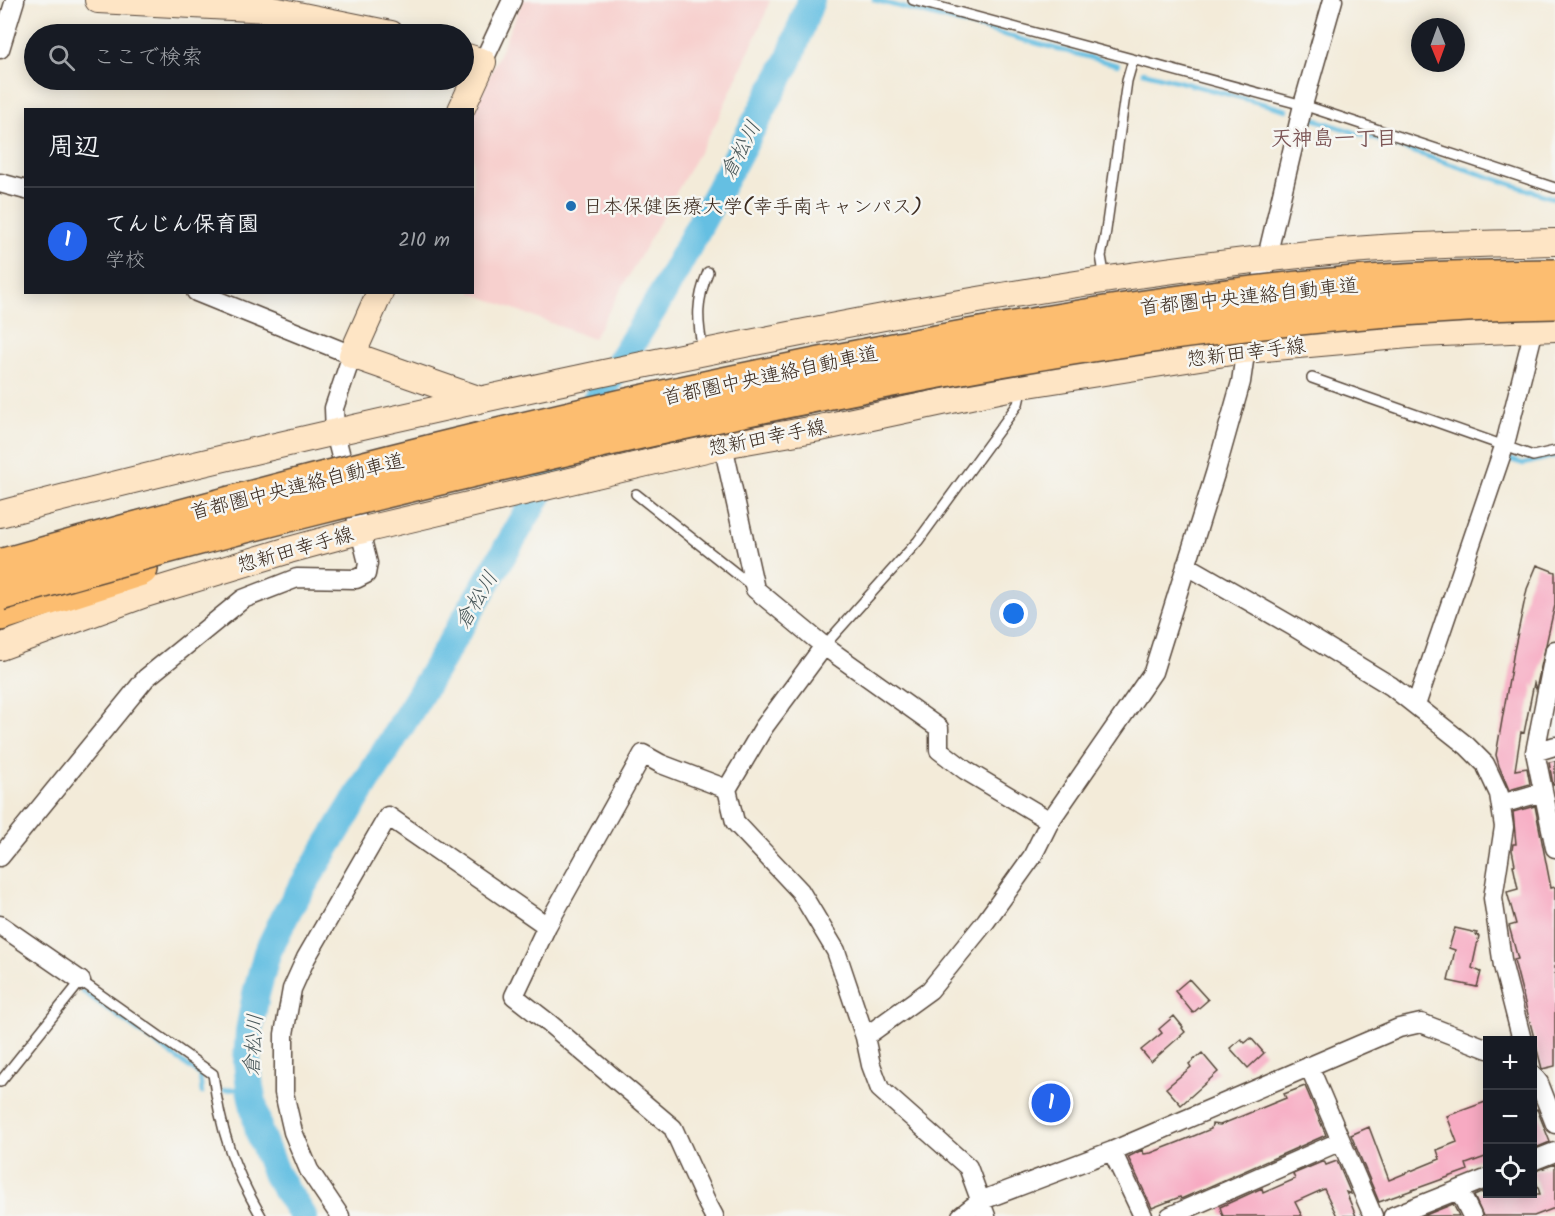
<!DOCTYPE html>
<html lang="ja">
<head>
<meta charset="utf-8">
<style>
  :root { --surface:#171b24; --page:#20242c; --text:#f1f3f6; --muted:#9ea1a6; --line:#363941; --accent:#2563eb }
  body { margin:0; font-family:Kalam,"Klee One",sans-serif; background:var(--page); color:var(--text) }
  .controls { position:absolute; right:18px; bottom:18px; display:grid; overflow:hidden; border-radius:0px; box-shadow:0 3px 15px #0003 }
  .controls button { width:54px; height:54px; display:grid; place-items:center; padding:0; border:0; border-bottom:2px solid var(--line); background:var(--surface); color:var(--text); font:30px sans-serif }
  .compass { position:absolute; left:1411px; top:18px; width:54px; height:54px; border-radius:50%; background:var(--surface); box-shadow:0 3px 15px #0003; rotate:179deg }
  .you { position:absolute; left:1014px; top:614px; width:21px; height:21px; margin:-15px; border:4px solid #fff; border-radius:50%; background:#1a73e8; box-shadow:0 0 0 9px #1a73e833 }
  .badge { display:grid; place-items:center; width:39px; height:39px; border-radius:50%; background:var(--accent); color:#fff; font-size:20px; font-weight:700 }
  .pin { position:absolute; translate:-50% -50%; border:3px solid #fff; box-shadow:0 2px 6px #0006 }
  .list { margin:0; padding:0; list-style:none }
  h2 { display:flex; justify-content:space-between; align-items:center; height:78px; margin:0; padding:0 24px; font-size:26px }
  h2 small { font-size:20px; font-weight:400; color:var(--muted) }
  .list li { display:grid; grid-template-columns:39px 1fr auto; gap:18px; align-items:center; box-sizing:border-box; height:108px; padding:0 24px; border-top:2px solid var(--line) }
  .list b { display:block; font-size:22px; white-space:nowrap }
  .list p { margin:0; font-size:20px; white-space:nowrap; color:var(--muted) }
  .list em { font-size:20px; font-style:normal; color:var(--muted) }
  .icon { flex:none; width:33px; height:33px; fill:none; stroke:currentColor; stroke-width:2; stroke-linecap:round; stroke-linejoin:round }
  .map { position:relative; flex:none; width:1555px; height:1216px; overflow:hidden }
  .search { position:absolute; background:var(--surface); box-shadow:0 3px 15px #0003; left:24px; top:24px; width:450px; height:66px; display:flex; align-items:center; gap:15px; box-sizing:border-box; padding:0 21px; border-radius:33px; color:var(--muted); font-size:22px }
  .panel { position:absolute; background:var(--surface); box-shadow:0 3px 15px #0003; left:24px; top:108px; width:450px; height:186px; border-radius:0px }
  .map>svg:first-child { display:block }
  .built { fill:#f7d0ce }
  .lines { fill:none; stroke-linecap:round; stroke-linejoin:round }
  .stream { stroke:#65bfe2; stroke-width:4.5 }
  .river { stroke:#65bfe2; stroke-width:28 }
  .building { fill:#f7aac2 }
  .lane-casing { stroke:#57473a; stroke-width:12 }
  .street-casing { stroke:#57473a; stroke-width:21 }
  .secondary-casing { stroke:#57473a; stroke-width:28 }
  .highway-casing { stroke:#57473a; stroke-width:36 }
  .lane { stroke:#fff; stroke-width:9 }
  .street { stroke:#fff; stroke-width:18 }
  .secondary { stroke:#fee5c5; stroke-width:26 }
  .highway { stroke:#fcbd6f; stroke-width:33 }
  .highway-bridge-casing { stroke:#57473a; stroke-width:36; stroke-linecap:butt }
  .highway-bridge { stroke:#fcbd6f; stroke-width:33 }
  .poi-dot { fill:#1f6fb2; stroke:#f6f6f2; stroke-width:2 }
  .labels { text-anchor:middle; stroke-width:5; stroke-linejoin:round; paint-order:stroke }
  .poi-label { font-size:20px; fill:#3b2a1e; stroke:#f6f6f2; text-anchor:start }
  .street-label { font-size:20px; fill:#3b2a1e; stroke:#f6f6f2 }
  .neighbourhood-label { font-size:21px; font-weight:bold; fill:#7d5757; stroke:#f6f6f2 }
  .water-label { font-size:21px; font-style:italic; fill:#485759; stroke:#f6f6f2 }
</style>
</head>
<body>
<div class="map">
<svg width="1555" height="1216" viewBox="0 0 1555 1216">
  <rect width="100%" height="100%" fill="#f6f6f2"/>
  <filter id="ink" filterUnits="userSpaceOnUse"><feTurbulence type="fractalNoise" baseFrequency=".0167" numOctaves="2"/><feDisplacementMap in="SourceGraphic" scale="12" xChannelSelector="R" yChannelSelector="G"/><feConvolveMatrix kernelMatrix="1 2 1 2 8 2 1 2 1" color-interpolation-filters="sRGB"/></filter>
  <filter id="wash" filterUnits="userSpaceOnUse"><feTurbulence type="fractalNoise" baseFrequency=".008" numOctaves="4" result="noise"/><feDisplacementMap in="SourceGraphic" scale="24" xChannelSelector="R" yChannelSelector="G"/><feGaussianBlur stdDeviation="1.35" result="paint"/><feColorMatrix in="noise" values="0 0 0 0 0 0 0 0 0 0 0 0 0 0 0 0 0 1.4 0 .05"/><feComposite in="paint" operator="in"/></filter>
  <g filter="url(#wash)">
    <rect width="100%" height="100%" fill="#f3ebd9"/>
    <path class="built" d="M523 0H770L763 20 718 119 593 339 472 293 473 113Z"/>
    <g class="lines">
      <path class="stream" d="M874 0 1118 65
        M1143 72 1287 110
        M1314 119 1553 198
        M1508 457V459L1524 464 1555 456
        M82 991 200 1075 202 1093
        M224 1090 250 1088"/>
      <path class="river" d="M303 1216 276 1175 259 1132 250 1088 247 1061 249 1032 256 994 267 953 288 910 418 698 556 465 663 293 789 60 811 0"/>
    </g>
    <g id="blocks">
      <path class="building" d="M1537 565 1555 572V605L1536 689 1534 683 1524 733 1521 732 1515 770 1527 768 1530 784 1509 790 1499 766 1496 755 1514 651 1527 589Z
        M1555 761V785H1553L1549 762Z
        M1535 806 1551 888 1555 887V1066L1542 1069 1514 960 1518 959 1509 926 1516 924 1507 892 1518 889 1513 865H1515L1512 850 1513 844H1516L1513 812Z
        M1455 928 1477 933 1476 935 1479 936 1472 968 1481 972 1477 987 1448 981 1455 950 1449 948Z
        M1189 979 1208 1000 1193 1013 1175 991Z
        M1174 1016 1183 1027 1182 1028 1185 1032 1151 1062 1141 1050 1162 1033 1159 1029Z
        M1251 1038 1264 1053 1248 1068 1230 1048 1241 1039 1245 1043Z
        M1202 1053 1218 1072 1181 1105 1166 1088 1191 1067 1189 1064Z
        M1305 1086 1326 1135 1181 1199 1180 1197 1152 1208 1128 1157 1142 1150 1144 1154 1151 1153 1179 1142 1211 1129 1212 1124 1220 1125 1286 1098 1284 1094Z
        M1488 1101V1156L1466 1164 1468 1170 1379 1202 1351 1135 1369 1127 1389 1180 1440 1159 1437 1150 1457 1142 1447 1116Z
        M1537 1109 1550 1142 1533 1149V1111Z
        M1324 1161 1326 1165 1337 1161 1351 1194 1346 1192 1356 1216H1337L1324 1189 1295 1202 1302 1216H1223L1220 1207 1262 1188 1263 1193 1295 1179 1293 1174Z
        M1555 1164V1208L1534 1216H1483L1474 1196 1488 1190V1194H1540L1533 1172Z
        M1453 1204 1459 1216H1423Z"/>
    </g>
  </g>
  <g filter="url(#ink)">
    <use href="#blocks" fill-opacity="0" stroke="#57473a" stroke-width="1.5"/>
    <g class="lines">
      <g class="lane-casing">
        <path id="lane" d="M913 0 1303 105 1555 188
          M1105 279 1101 256 1105 237 1127 81 1133 60
          M703 351C697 320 696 301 708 272
          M1312 378 1533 456 1555 451
          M636 494 752 586
          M824 646 918 541 1018 404 1022 387
          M0 1082 81 981 213 1074C220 1129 233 1168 261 1216"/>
      </g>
      <g class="street-casing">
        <path id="street" d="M0 49 15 0
          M483 62 512 0
          M0 183 26 190
          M1257 299 1303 105 1333 0
          M723 445 755 589 824 646 939 728V750L965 770 1050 821
          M1186 565 1294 627 1391 686 1467 746 1485 764 1499 794 1504 827 1493 898 1503 966 1522 1040
          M824 646 764 727 727 789 735 822 800 891 836 951 865 1037 871 1065 880 1089 968 1167 986 1216
          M1555 650 1535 752 1555 848
          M1416 705 1505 444 1534 329
          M1535 752 1555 746
          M1501 804 1543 792
          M0 857 146 678 243 599 297 578 356 579 366 574 368 563 335 433 334 408 352 355 196 292
          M0 925 81 981
          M865 1037 930 990 986 921 1032 857 1050 821 1153 672 1215 474 1241 382 1247 340
          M1309 1066 1373 1216
          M1532 1074 1539 1083 1555 1124
          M1112 1151 1143 1216
          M1532 1161 1555 1152
          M1459 1190 1472 1216
          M340 1216 309 1170 293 1132 284 1093V1034L292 989 306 958 388 816 547 926
          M714 1216 707 1203 673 1128 550 1024 514 996 547 926 643 754 661 764 727 789
          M961 1216 980 1201 1112 1151 1399 1028 1421 1023 1488 1049
          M1170 1216 1341 1141
          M1393 1216 1488 1178"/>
      </g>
      <g class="secondary-casing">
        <path id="secondary" d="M98 0 268 9 391 34
          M461 110 483 62 464 56
          M380 292 352 355 478 399
          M0 514C200 461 402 416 604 373 837 324 1071 278 1309 254 1391 245 1473 244 1555 242
          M0 647 145 594 289 550 359 531 723 445 820 428 1022 385 1244 350 1420 334 1555 328"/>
      </g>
      <g class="highway-casing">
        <path id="highway" d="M0 614 141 569"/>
      </g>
      <use href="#lane" class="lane"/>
      <use href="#street" class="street"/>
      <use href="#secondary" class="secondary"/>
      <use href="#highway" class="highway"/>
      <g class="highway-bridge-casing">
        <path id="highway-bridge" d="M0 566C292 484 585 408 883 352 1032 324 1181 298 1332 285 1406 278 1481 277 1555 276
          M0 594C211 531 426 480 641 432 942 366 1246 308 1555 302"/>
      </g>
      <use href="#highway-bridge" class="highway-bridge"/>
    </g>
  </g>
  <circle class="poi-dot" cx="571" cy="206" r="6"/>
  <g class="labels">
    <g class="poi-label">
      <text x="583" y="213">日本保健医療大学(幸手南キャンパス)</text>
    </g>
    <g class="street-label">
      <text transform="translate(1249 296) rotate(-6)" y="7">首都圏中央連絡自動車道</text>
      <text transform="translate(1246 352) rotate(-7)" y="7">惣新田幸手線</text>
      <text transform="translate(770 375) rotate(-12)" y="7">首都圏中央連絡自動車道</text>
      <text transform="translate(767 437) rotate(-11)" y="7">惣新田幸手線</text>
      <text transform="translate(297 486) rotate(-14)" y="7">首都圏中央連絡自動車道</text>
      <text transform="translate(295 549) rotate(-16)" y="7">惣新田幸手線</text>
    </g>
    <g class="neighbourhood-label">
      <text x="1334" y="145">天神島一丁目</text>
    </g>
    <g class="water-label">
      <text transform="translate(740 150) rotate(-62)" y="7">倉松川</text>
      <text transform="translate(476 600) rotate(-59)" y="7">倉松川</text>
      <text transform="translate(253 1045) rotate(-86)" y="7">倉松川</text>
    </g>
  </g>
</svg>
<div class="controls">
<button>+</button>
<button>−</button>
<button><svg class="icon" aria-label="locate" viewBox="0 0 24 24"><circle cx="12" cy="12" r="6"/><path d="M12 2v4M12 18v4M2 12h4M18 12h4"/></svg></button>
</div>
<svg class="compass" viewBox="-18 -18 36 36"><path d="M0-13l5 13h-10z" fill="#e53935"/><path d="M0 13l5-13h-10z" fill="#9ea1a6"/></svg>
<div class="you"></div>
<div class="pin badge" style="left:1051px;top:1103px">1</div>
<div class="search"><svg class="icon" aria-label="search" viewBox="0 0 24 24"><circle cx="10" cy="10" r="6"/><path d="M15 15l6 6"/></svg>ここで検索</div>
<section class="panel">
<h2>周辺<small></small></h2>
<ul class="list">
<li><span class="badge">1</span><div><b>てんじん保育園</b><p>学校</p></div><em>210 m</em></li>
</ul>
</section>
</div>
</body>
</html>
